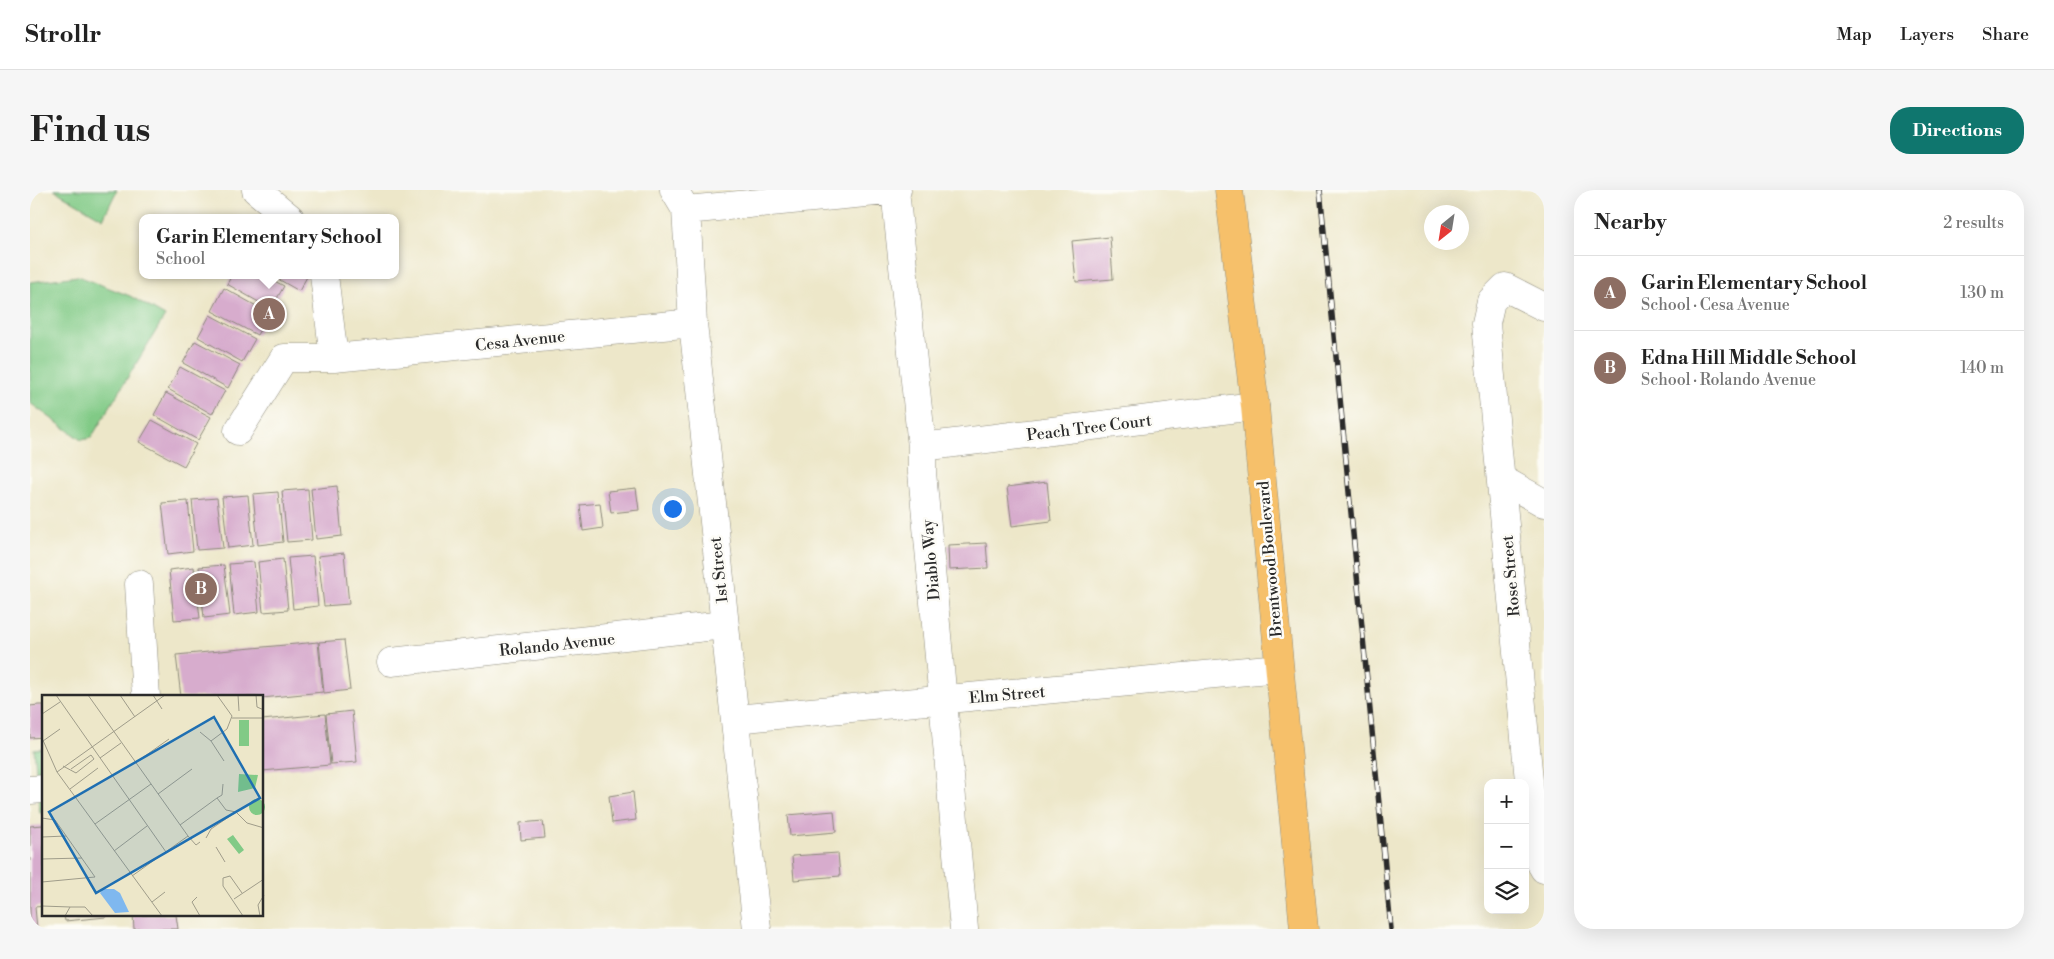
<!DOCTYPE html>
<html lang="en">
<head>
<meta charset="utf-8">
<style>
  :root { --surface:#fff; --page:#f6f6f6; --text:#222; --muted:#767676; --line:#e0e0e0; --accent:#0f766e }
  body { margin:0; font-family:"Libre Bodoni",serif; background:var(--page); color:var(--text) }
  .controls { position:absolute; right:15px; bottom:15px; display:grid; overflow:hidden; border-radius:10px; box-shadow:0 5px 20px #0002 }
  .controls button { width:45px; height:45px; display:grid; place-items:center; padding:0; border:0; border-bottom:1px solid var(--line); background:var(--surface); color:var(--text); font:25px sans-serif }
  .compass { position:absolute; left:1394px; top:15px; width:45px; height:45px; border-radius:50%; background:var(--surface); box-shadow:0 5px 20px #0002; rotate:210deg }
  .you { position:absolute; left:642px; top:318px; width:18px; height:18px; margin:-12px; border:4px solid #fff; border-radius:50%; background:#1a73e8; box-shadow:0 0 0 8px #1a73e833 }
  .badge { display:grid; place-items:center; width:32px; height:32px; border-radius:50%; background:var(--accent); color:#fff; font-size:16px; font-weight:700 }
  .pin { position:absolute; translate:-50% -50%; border:2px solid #fff; box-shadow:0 1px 5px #0006 }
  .popup { position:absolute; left:109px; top:24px; width:260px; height:65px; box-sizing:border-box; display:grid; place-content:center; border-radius:10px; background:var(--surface); filter:drop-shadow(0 1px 4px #0005); font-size:16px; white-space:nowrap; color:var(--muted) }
  .popup b { font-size:19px; color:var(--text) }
  .popup::after { content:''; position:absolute; left:50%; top:100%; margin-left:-10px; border:10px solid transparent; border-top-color:var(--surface) }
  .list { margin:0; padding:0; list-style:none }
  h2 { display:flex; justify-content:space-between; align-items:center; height:65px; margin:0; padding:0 20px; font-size:21px }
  h2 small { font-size:16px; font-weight:400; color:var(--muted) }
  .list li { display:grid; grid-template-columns:32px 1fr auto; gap:15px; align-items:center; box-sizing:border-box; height:75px; padding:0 20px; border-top:1px solid var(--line) }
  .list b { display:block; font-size:19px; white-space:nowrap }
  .list p { margin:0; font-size:16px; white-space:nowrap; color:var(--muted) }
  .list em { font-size:16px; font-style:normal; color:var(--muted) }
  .icon { flex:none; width:28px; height:28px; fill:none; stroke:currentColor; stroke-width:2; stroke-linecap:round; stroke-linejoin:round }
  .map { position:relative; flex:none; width:1514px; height:739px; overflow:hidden; border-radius:20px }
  header { display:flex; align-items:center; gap:30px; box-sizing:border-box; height:70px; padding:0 25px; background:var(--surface); border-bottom:1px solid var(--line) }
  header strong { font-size:24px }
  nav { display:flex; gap:28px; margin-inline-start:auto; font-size:18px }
  .intro { display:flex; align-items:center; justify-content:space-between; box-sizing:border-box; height:120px; padding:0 30px }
  h1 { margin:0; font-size:35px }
  .button { padding:12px 22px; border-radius:20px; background:var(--accent); color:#fff; font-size:18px; font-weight:700 }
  main { display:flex; gap:30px; padding:0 30px }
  aside { flex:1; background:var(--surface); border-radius:20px; box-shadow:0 5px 20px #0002 }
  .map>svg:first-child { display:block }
  .green { fill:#81ca86; stroke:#567a58 }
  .building { fill:#d7accd }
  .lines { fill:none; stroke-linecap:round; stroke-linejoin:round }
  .minor-casing { stroke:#8c897a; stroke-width:29 }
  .major-casing { stroke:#8c897a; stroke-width:29 }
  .minor { stroke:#fff; stroke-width:28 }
  .major { stroke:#f6c06b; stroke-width:28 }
  .rail-casing { stroke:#2b2b2b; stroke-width:5.5 }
  .rail { stroke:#fdfcf7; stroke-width:4; stroke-dasharray:11; stroke-linecap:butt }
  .labels { text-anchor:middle; stroke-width:5; stroke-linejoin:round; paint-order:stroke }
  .street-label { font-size:16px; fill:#2b2b2b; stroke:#fdfcf7 }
  .inset-road { fill:none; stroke:#9f9c8a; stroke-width:1 }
  .view { fill:#1f6fb2; fill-opacity:0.15; stroke:#1f6fb2; stroke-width:2.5 }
  .inset-edge { fill:none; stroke:#2b2b2b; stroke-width:2.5 }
</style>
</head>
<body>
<header>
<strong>Strollr</strong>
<nav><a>Map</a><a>Layers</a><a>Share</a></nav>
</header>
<div class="intro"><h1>Find us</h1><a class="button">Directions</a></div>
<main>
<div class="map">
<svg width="1514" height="739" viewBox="0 0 1514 739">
  <rect width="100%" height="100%" fill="#fdfcf7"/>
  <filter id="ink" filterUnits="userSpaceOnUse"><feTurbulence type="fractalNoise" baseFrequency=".02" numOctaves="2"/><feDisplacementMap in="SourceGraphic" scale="10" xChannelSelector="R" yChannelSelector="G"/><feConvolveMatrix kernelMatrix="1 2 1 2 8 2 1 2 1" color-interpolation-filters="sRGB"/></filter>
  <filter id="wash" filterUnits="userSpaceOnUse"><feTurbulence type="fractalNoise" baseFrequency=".0096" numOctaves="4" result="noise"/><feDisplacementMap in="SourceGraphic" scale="20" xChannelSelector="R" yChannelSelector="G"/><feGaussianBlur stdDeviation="1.12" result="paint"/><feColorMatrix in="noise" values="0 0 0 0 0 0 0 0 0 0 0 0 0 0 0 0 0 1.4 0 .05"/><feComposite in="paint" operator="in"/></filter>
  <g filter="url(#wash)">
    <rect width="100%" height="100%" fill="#ede7c9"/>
    <path class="green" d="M24 0H87L73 29Z
      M48 86 100 106 135 126 61 248 51 250 0 213V92Z
      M14 558V623H10L4 559Z"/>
    <g id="blocks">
      <path class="building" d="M1080 47 1083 89 1046 92 1042 51Z
        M202 85H233L254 96 241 119 197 94Z
        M241 85H278L269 101Z
        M194 98 239 123 227 145 182 121Z
        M180 125 225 149 212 172 168 147Z
        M165 151 210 175 198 198 153 173Z
        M150 177 195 201 182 224 138 199Z
        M136 203 181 227 168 250 124 225Z
        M122 230 166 254 154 276 109 252Z
        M1017 292 1021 331 982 336 977 297Z
        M307 296 312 346 286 349 281 299Z
        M606 298 609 320 581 323 578 301Z
        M278 299 282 350 257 352 252 301Z
        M248 302 253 352 228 355 223 304Z
        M218 305 223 355 198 358 192 307Z
        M187 308 193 358 167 360 162 310Z
        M158 311 163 361 138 364 132 313Z
        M570 313 573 338 553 341 550 315Z
        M956 353 958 378 919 380 918 355Z
        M314 363 319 414 294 416 288 366Z
        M283 366 288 416 263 419 258 368Z
        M253 369 258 420 233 422 228 372Z
        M224 372 229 422 204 425 199 374Z
        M194 375 200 425 174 428 169 377Z
        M164 377 170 428 144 430 139 380Z
        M314 450 320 500 294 503 289 452Z
        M288 452 293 502 232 508V507H151L146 465Z
        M9 515H14V547L0 548V516Z
        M322 521 327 572 301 574 296 524Z
        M295 524 300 575 232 581V530Z
        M603 602 606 630 582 633 579 606Z
        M804 621 806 642 760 646 758 625Z
        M513 631 515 648 491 650 490 633Z
        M14 635V716L5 717 7 739H0V636Z
        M808 663 810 686 764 690 762 666Z
        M34 725H76V727L35 731Z
        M103 725H146L148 739H104Z"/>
    </g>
  </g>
  <g filter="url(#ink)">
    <use href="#blocks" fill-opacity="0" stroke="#8c897a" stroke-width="1"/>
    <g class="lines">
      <g class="minor-casing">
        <path id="minor" d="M226 0 260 28
          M644 0 656 20 663 133 727 739
          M865 0 892 257V282L934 739
          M656 20 867 0
          M294 85 304 168 663 133
          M1514 117 1475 97 1461 111 1456 133 1506 665 1514 679
          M208 241 254 168H304
          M892 257 1225 216
          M1471 289 1514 313
          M109 394 116 507
          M361 472 694 435
          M705 529 1249 478
          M0 600 14 599"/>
      </g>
      <g class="major-casing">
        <path id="major" d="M1199 0 1225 216 1274 739"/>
      </g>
      <use href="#minor" class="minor"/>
      <use href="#major" class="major"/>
      <g class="rail-casing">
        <path id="rail" d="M1290 0 1361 739"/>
      </g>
      <use href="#rail" class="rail"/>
    </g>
  </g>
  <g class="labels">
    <g class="street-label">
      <text transform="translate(490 150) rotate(-6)" y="6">Cesa Avenue</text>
      <text transform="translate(1059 237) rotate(-7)" y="6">Peach Tree Court</text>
      <text transform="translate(1239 369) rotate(-95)" y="6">Brentwood Boulevard</text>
      <text transform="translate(900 370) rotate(-95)" y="6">Diablo Way</text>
      <text transform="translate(688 380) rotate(-96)" y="6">1st Street</text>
      <text transform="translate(1480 386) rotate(-95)" y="6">Rose Street</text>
      <text transform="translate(527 454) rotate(-6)" y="6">Rolando Avenue</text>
      <text transform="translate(977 504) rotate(-5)" y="6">Elm Street</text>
    </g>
  </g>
  <g transform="translate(12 505)">
    <rect width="221" height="221" fill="#ede7c9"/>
    <path d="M197 25H207V51H197ZM197 79 216 80 213 93 196 97ZM207 112a8 8 0 1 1 16 0a8 8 0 1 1-16 0ZM191 140 202 155 197 159 185 144Z" fill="#81ca86"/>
    <path d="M61 194H72L78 198 87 217 73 218 58 198Z" fill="#7fb8ef"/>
    <path class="inset-road" d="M14 0 124 157M46 0 146 141 154 150 158 147M78 0 93 22M111 0 120 14M196 0 197 16M214 0 215 12 222 15M0 19 18 7M190 23H222M158 37 169 46 185 34 190 21 175 0M0 43 15 77 120 221M1 46 18 34M169 46 182 66M58 63 79 48M93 68 127 44M21 71 34 78 52 64 49 60 29 74M15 77 123 0M28 94 56 73M116 99 150 74M175 103 180 100 181 89M0 123 13 125 53 182 0 187M53 129 109 89M138 130 175 103 184 115 194 117M0 142 24 141M164 143 169 134 194 117 205 128 222 133M174 152 183 167M72 156 105 131M0 164 40 163M90 181 146 141M200 198 188 181 181 183V191L201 221M155 202 150 207 158 221M192 204 222 184M110 207 123 197M0 211 28 212M23 221 28 212H43L51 221M218 221 216 210 222 200"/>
    <path class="view" d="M172 22 218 103 54 198 7 117Z"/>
    <rect width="221" height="221" class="inset-edge"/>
  </g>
</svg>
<div class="controls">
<button>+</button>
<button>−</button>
<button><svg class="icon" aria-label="layers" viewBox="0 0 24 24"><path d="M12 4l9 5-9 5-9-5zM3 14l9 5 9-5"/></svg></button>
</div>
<svg class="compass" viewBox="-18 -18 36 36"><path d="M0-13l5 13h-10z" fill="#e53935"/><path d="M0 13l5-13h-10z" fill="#767676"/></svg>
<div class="you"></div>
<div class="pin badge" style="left:239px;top:124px;background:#8d6e63">A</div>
<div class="popup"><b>Garin Elementary School</b>School</div>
<div class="pin badge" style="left:171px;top:399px;background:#8d6e63">B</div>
</div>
<aside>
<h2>Nearby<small>2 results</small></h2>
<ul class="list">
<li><span class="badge" style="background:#8d6e63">A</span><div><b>Garin Elementary School</b><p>School · Cesa Avenue</p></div><em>130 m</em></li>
<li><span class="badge" style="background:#8d6e63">B</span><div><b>Edna Hill Middle School</b><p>School · Rolando Avenue</p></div><em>140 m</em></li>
</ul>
</aside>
</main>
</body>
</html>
